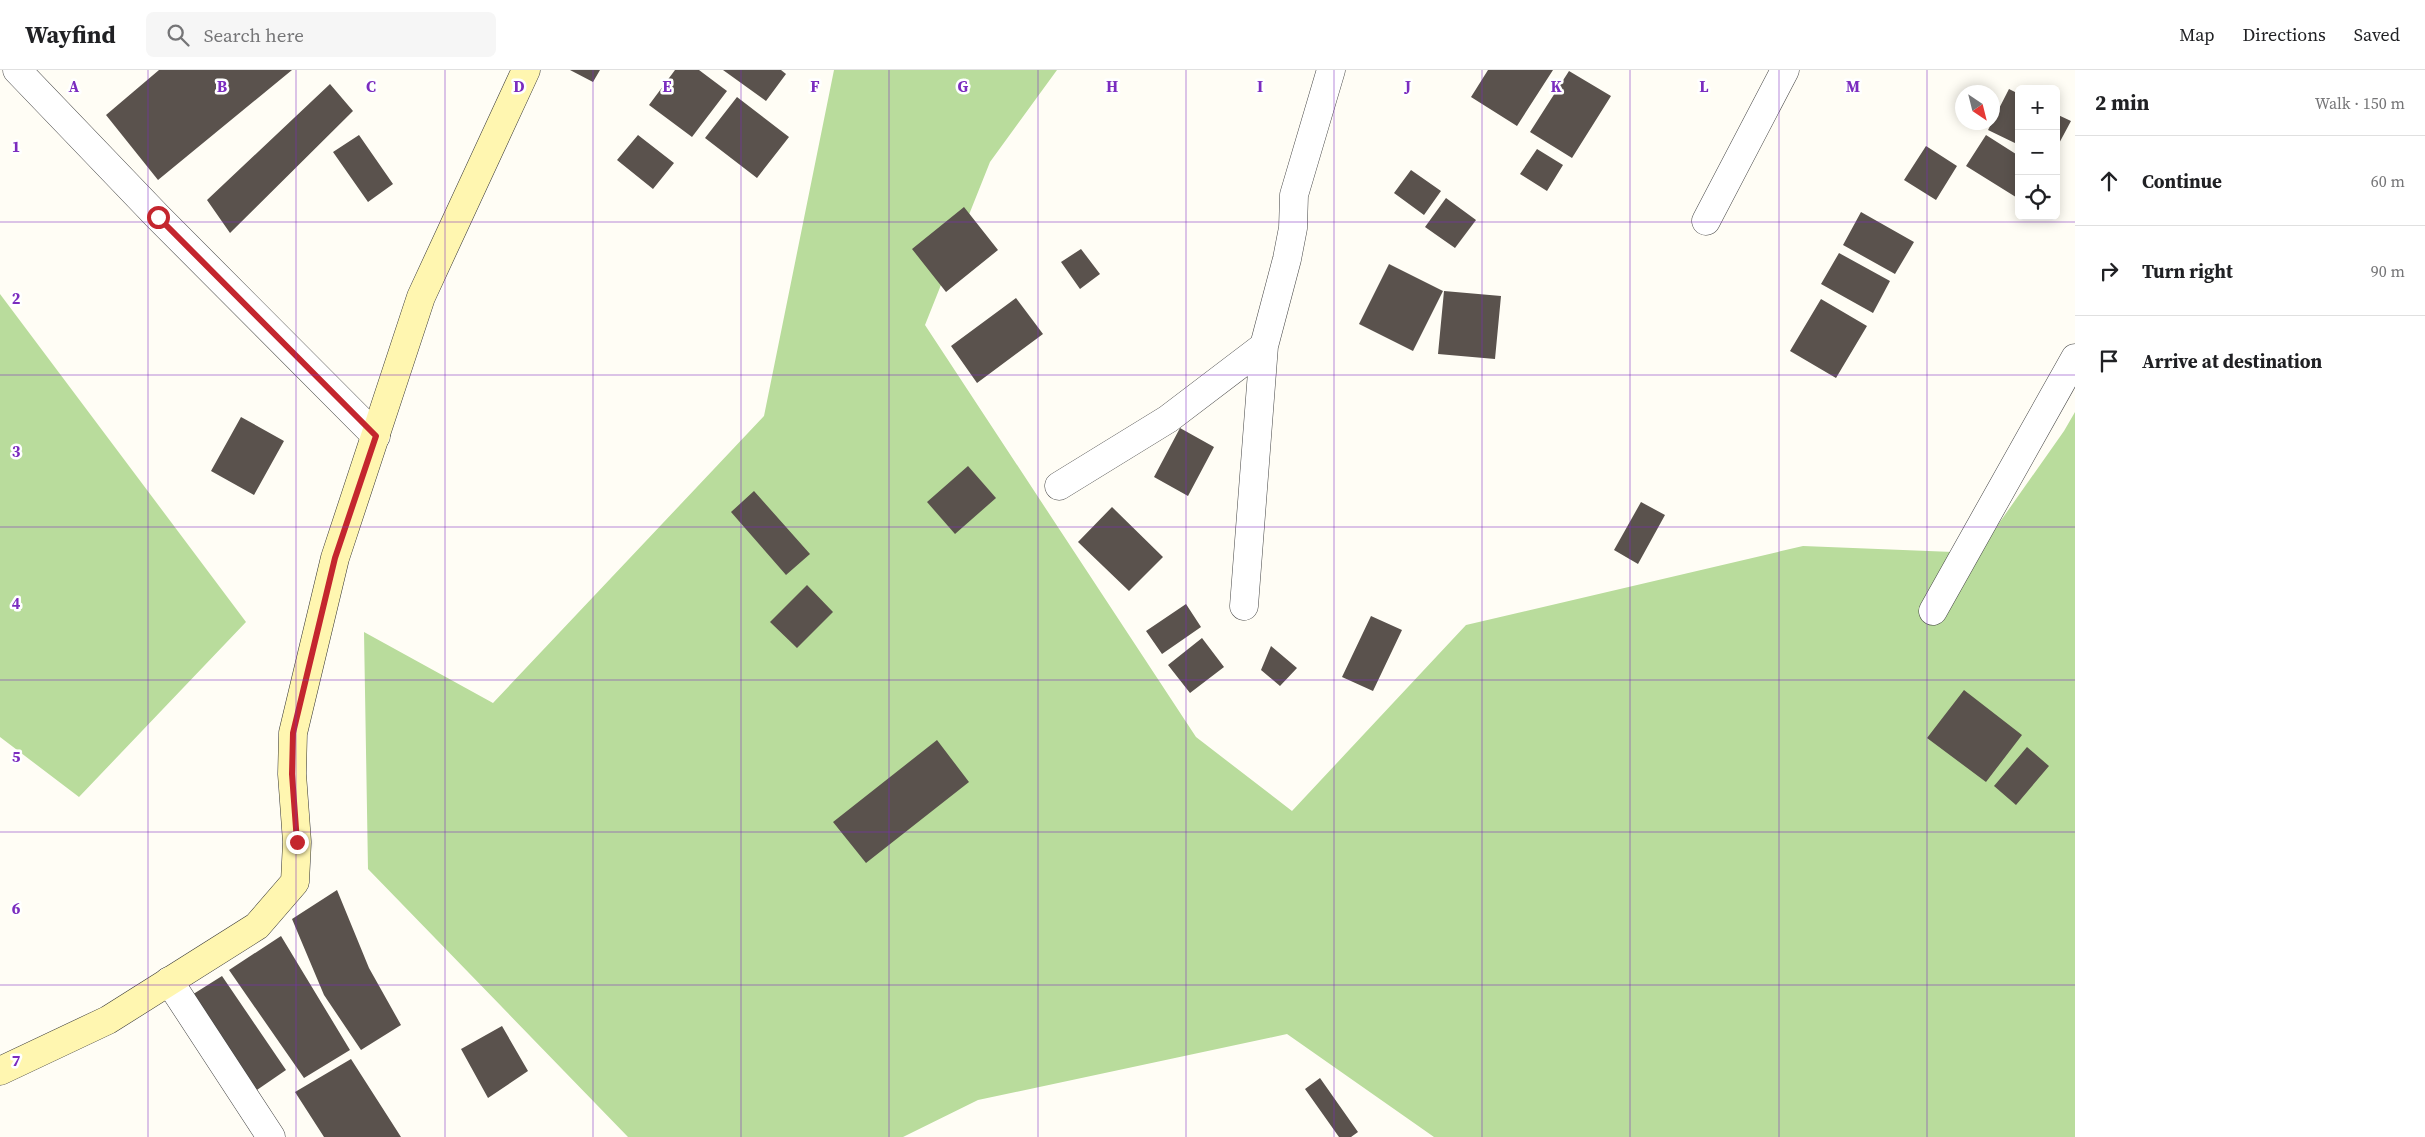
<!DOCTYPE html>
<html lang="en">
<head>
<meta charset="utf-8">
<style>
  :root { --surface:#fff; --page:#f6f6f6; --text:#202124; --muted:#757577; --line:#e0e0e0 }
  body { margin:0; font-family:"Source Serif 4",serif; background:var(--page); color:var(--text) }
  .controls { position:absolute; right:15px; top:15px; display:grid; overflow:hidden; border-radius:8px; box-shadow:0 2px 12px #0003 }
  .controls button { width:45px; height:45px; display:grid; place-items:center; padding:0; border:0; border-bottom:1px solid var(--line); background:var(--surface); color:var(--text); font:25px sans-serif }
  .compass { position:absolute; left:1955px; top:15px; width:45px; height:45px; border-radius:50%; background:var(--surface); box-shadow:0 2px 12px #0003; rotate:145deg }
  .stop { position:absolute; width:15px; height:15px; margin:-11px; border:4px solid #c4262e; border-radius:50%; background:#fff }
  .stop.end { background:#c4262e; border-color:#fff; box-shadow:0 1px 5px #0008 }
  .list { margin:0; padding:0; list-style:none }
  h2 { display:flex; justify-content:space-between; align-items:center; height:65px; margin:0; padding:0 20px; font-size:21px }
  h2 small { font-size:16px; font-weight:400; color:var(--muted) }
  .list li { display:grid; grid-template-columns:32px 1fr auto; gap:15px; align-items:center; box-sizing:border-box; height:90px; padding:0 20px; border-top:1px solid var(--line) }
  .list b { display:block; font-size:19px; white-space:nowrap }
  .list em { font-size:16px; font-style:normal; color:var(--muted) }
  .icon { flex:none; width:28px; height:28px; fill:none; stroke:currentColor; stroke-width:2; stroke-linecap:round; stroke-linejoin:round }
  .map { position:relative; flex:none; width:2075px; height:1067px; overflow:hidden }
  header { display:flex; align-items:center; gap:30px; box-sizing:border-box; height:70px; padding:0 25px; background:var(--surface); border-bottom:1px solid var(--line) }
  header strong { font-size:24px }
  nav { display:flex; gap:28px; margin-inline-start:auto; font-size:18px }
  .search { width:350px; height:45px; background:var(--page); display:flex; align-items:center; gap:12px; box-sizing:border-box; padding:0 18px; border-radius:8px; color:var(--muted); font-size:19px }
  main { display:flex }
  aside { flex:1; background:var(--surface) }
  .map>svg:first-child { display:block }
  .forest { fill:#b9dc9c }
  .building { fill:#5a524d }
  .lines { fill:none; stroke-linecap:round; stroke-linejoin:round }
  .street-casing { stroke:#444; stroke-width:29 }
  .secondary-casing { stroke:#333; stroke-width:29 }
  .street { stroke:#fff; stroke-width:28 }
  .secondary { stroke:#fff6b0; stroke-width:28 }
  .route { stroke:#c4262e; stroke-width:6 }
  .grid { fill:none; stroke:#7b2cbf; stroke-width:1; stroke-opacity:0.55 }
  .grid-label { font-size:16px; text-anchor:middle; font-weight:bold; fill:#7b2cbf; stroke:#fff; stroke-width:5; stroke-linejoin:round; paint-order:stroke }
</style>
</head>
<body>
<header>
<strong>Wayfind</strong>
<div class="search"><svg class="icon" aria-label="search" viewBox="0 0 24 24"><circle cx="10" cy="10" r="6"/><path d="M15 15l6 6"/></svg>Search here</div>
<nav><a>Map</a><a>Directions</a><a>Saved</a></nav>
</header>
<main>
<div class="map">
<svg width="2075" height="1067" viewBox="0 0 2075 1067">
  <rect width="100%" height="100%" fill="#fffdf5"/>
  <path class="forest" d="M834 0H1057L990 92 925 255 1196 667 1292 741 1466 555 1803 476 1978 483 2064 361 2075 342V1067H1434L1287 964 978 1030 903 1067H628L368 799 364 562 493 633 764 346Z
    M0 224 246 552 79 727 0 667Z"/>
  <path class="building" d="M159 0H292L158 110 106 45Z
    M570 0H600L593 12Z
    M675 0H699L727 21 692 67 649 35Z
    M723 0H781L786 4 766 31Z
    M1488 0H1553L1517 56 1471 27Z
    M1569 1 1611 26 1572 88 1530 62Z
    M330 14 353 41 230 163 207 130Z
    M2009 19 2019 24V75L1988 60Z
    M737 27 789 67 757 108 705 68Z
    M2056 44 2071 51 2056 79Z
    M359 65 393 114 368 132 333 82Z
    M638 65 674 93 653 119 617 90Z
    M1986 65 2019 86V129L1966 96Z
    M1926 76 1957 96 1936 130 1904 110Z
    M1537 79 1563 95 1547 121 1520 104Z
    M1411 100 1441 121 1424 145 1394 123Z
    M1446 128 1476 150 1455 178 1425 157Z
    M964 137 998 180 946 222 912 179Z
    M1861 142 1914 172 1895 204 1843 175Z
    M1081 179 1100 204 1080 219 1061 192Z
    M1839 183 1890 211 1873 243 1821 214Z
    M1389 194 1443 221 1413 281 1359 254Z
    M1444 221 1501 226 1495 289 1438 284Z
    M1016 228 1043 264 977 313 951 276Z
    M1821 229 1867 256 1836 308 1790 281Z
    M241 347 284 371 254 425 211 401Z
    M1180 358 1214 377 1188 426 1154 407Z
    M968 396 996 428 955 464 927 432Z
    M754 421 810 484 786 505 731 442Z
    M1641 432 1665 445 1638 494 1614 480Z
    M1112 437 1163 487 1129 521 1078 472Z
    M807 515 833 542 797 578 770 552Z
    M1186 534 1201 557 1162 584 1146 561Z
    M1371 546 1402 560 1373 621 1342 607Z
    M1202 568 1224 597 1190 623 1168 595Z
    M1271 576 1297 598 1280 616 1261 600Z
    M1964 620 2022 665 1986 712 1927 668Z
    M937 670 969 712 866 793 833 752Z
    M2027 677 2049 696 2016 735 1994 716Z
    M337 820 369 898 401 955 361 980 324 925 292 849Z
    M281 866 350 980 304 1008 229 900Z
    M222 906 286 1000 251 1024 187 928Z
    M502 956 528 1001 488 1028 461 979Z
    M351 989 401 1067H324L295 1022Z
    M1320 1008 1358 1062 1351 1067H1339L1305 1019Z"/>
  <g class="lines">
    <g class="street-casing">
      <path id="street" d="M17 0 158 147 376 366
        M1706 151 1785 0
        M1059 416 1168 349 1264 276
        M1244 536 1264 276 1287 189 1293 158 1294 125 1331 0
        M1933 541 2075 288
        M169 911 271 1067"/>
    </g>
    <g class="secondary-casing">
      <path id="secondary" d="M0 1001 108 950 257 856 295 812 297 772 292 704 293 663 335 488 421 227 526 0"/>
    </g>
    <use href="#street" class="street"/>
    <use href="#secondary" class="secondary"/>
  </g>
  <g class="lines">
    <path class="route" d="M158 147 376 366 335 488 293 663 292 704 297 772"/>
  </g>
  <path class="grid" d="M148 0V1067M296 0V1067M445 0V1067M593 0V1067M741 0V1067M889 0V1067M1038 0V1067M1186 0V1067M1334 0V1067M1482 0V1067M1630 0V1067M1779 0V1067M1927 0V1067M0 152H2075M0 305H2075M0 457H2075M0 610H2075M0 762H2075M0 915H2075"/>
  <g class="grid-label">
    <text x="74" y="22">A</text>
    <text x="222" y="22">B</text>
    <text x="371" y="22">C</text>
    <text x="519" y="22">D</text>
    <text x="667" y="22">E</text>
    <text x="815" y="22">F</text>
    <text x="963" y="22">G</text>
    <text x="1112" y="22">H</text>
    <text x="1260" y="22">I</text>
    <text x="1408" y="22">J</text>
    <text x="1556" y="22">K</text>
    <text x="1704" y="22">L</text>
    <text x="1853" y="22">M</text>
    <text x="16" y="82">1</text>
    <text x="16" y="234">2</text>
    <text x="16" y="387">3</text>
    <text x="16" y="539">4</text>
    <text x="16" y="692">5</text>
    <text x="16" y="844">6</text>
    <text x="16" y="996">7</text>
  </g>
</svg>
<div class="controls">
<button>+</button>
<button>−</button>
<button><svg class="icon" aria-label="locate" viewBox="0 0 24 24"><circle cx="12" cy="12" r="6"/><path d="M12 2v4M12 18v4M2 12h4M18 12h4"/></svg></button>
</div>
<svg class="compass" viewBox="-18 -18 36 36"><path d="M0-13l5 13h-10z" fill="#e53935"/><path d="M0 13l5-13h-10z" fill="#757577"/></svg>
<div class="stop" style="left:158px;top:147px"></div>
<div class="stop end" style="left:297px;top:772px"></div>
</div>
<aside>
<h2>2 min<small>Walk · 150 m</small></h2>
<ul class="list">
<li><svg class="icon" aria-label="ahead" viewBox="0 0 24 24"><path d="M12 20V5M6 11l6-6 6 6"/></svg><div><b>Continue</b></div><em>60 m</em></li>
<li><svg class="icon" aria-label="right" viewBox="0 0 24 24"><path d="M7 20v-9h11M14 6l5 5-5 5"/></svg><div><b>Turn right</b></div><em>90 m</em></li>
<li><svg class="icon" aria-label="arrive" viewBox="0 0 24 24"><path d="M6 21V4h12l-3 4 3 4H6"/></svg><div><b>Arrive at destination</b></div></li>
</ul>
</aside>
</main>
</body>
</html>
